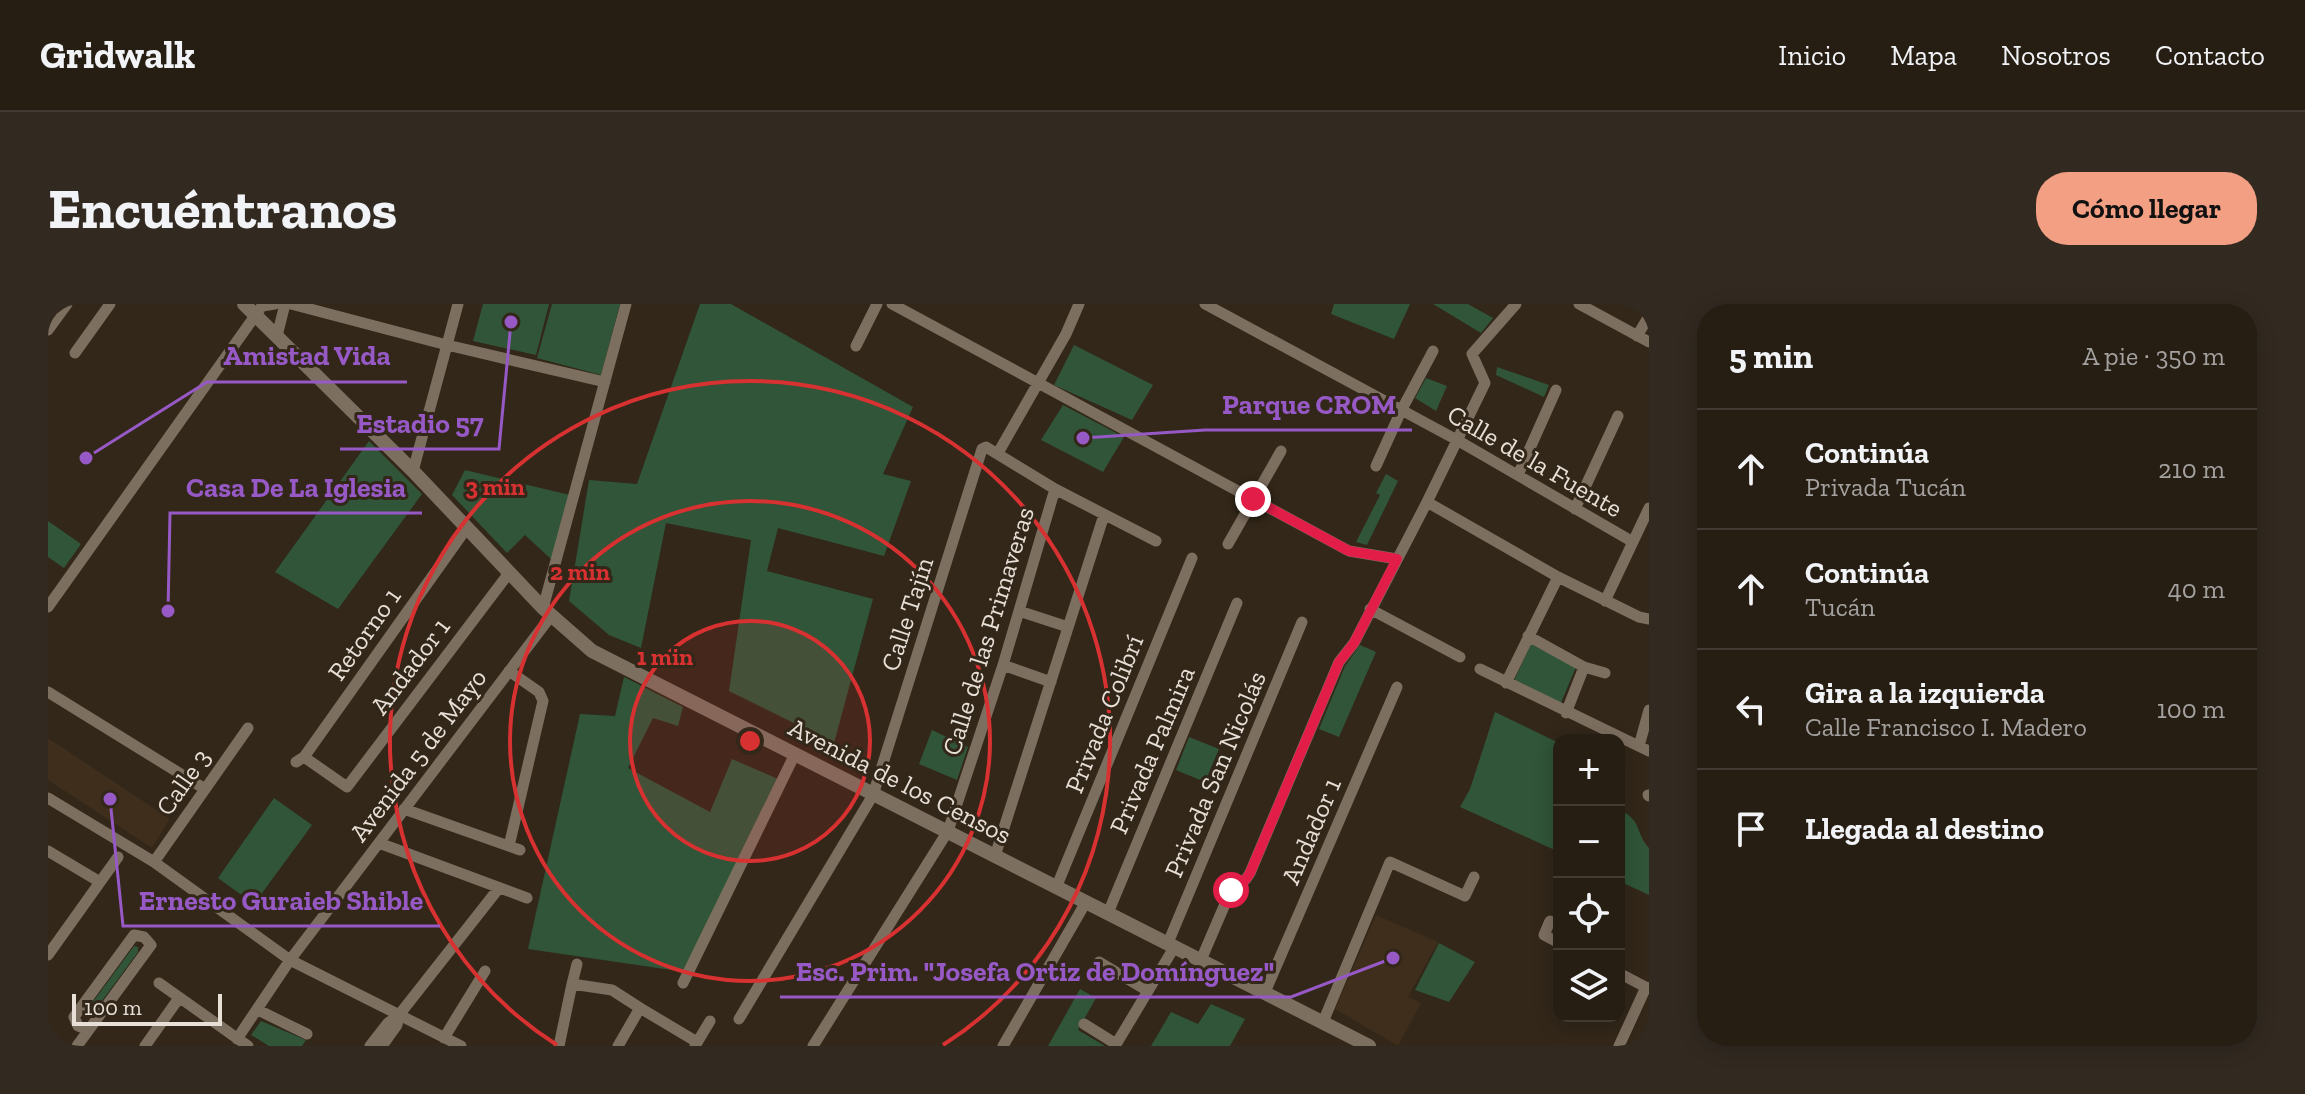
<!DOCTYPE html>
<html lang="es">
<head>
<meta charset="utf-8">
<style>
  :root { --surface:#261d13; --page:#322a21; --text:#f1f3f6; --muted:#a4a2a0; --line:#423b33; --accent:#f39f83 }
  body { margin:0; font-family:"Zilla Slab",serif; background:var(--page); color:var(--text) }
  .controls { position:absolute; right:24px; bottom:24px; display:grid; overflow:hidden; border-radius:16px; box-shadow:0 4px 20px #0003 }
  .controls button { width:72px; height:72px; display:grid; place-items:center; padding:0; border:0; border-bottom:2px solid var(--line); background:var(--surface); color:var(--text); font:40px sans-serif }
  .scale { position:absolute; left:24px; bottom:20px; width:150px; box-sizing:border-box; padding-left:8px; border:4px solid #e8e0d7; border-top:0; font-size:22px; line-height:28px; white-space:nowrap; color:#e8e0d7; -webkit-text-stroke:6px #322719; paint-order:stroke }
  .stop { position:absolute; width:24px; height:24px; margin:-18px; border:6px solid #e11d48; border-radius:50%; background:#fff }
  .stop.end { background:#e11d48; border-color:#fff; box-shadow:0 2px 8px #0008 }
  .list { margin:0; padding:0; list-style:none }
  h2 { display:flex; justify-content:space-between; align-items:center; height:104px; margin:0; padding:0 32px; font-size:34px }
  h2 small { font-size:26px; font-weight:400; color:var(--muted) }
  .list li { display:grid; grid-template-columns:52px 1fr auto; gap:24px; align-items:center; box-sizing:border-box; height:120px; padding:0 32px; border-top:2px solid var(--line) }
  .list b { display:block; font-size:30px; white-space:nowrap }
  .list p { margin:0; font-size:26px; white-space:nowrap; color:var(--muted) }
  .list em { font-size:26px; font-style:normal; color:var(--muted) }
  .icon { flex:none; width:44px; height:44px; fill:none; stroke:currentColor; stroke-width:2; stroke-linecap:round; stroke-linejoin:round }
  .map { position:relative; flex:none; width:1601px; height:742px; overflow:hidden; border-radius:32px }
  header { display:flex; align-items:center; gap:48px; box-sizing:border-box; height:112px; padding:0 40px; background:var(--surface); border-bottom:2px solid var(--line) }
  header strong { font-size:38px }
  nav { display:flex; gap:44px; margin-inline-start:auto; font-size:28px }
  .intro { display:flex; align-items:center; justify-content:space-between; box-sizing:border-box; height:192px; padding:0 48px }
  h1 { margin:0; font-size:56px }
  .button { padding:20px 36px; border-radius:32px; background:var(--accent); color:#111; font-size:28px; font-weight:700 }
  main { display:flex; gap:48px; padding:0 48px }
  aside { flex:1; background:var(--surface); border-radius:32px; box-shadow:0 4px 20px #0003 }
  .map>svg:first-child { display:block }
  .built { fill:#3e2e1b }
  .green { fill:#305538 }
  .lines { fill:none; stroke-linecap:round; stroke-linejoin:round }
  .minor { stroke:#7d6f60; stroke-width:11 }
  .tertiary { stroke:#7d6f60; stroke-width:14 }
  .route { stroke:#e11d48; stroke-width:10 }
  .ring { fill:none; stroke:#d73131; stroke-width:4 }
  .labels { text-anchor:middle; stroke-width:6; stroke-linejoin:round; paint-order:stroke }
  .street-label { font-size:26px; fill:#e8e0d7; stroke:#322719 }
  .centre { fill:#d73131; stroke:#322719; stroke-width:4 }
  .ring-label { font-size:24px; text-anchor:middle; font-weight:bold; fill:#d73131; stroke:#322719; stroke-width:6; stroke-linejoin:round; paint-order:stroke }
  .leader { fill:none; stroke:#9659c5; stroke-width:3 }
  .callout-dot { fill:#9659c5; stroke:#322719; stroke-width:3 }
  .callout-label { font-size:28px; text-anchor:middle; font-weight:bold; fill:#9659c5; stroke:#322719; stroke-width:6; stroke-linejoin:round; paint-order:stroke }
</style>
</head>
<body>
<header>
<strong>Gridwalk</strong>
<nav><a>Inicio</a><a>Mapa</a><a>Nosotros</a><a>Contacto</a></nav>
</header>
<div class="intro"><h1>Encuéntranos</h1><a class="button">Cómo llegar</a></div>
<main>
<div class="map">
<svg width="1601" height="742" viewBox="0 0 1601 742">
  <rect width="100%" height="100%" fill="#322719"/>
  <path class="built" d="M0 434 122 515 104 544 0 476Z
    M1328 611 1390 638 1360 693 1373 699 1350 742 1287 705Z"/>
  <path class="green" d="M435 0H501L488 51 425 37Z
    M504 0H572L553 71 489 54Z
    M652 0H683L865 103 835 170 863 177 836 252 730 224 719 267 825 295 786 439 681 387 703 236 618 219 593 344 561 331 521 297 541 176 589 180Z
    M1286 0H1362L1346 35 1283 10Z
    M1385 0H1420L1445 14 1433 29Z
    M1026 41 1105 81 1084 116 1006 81Z
    M1449 63 1501 81 1496 93 1448 71Z
    M1378 74 1399 82 1388 107 1367 94Z
    M1015 101 1076 133 1055 168 993 136Z
    M321 137 374 190 290 305 227 268Z
    M417 166 522 191 504 256 477 231 459 249 404 191Z
    M1338 170 1350 177 1319 241 1308 238 1332 191 1328 189Z
    M0 217 33 240 16 264 0 253Z
    M1483 340 1528 363 1512 401 1465 379Z
    M1312 341 1328 348 1291 433 1271 425 1297 362Z
    M576 373 635 403 630 422 605 414 580 464 662 508 684 455 730 475 637 668 480 645 532 410 567 412Z
    M1447 408 1511 439V548L1412 503 1422 485Z
    M884 426 920 443 909 476 871 460Z
    M1141 433 1171 445 1157 478 1128 466Z
    M226 494 264 521 206 600 170 574Z
    M1571 506C1594 515 1587 529 1601 544V591L1571 577Z
    M1391 639 1427 658 1401 698 1367 686Z
    M86 642 90 643V648L42 713H38L36 710Z
    M1032 685 1048 694 1030 726 1057 742H1000Z
    M1163 700 1197 715 1182 742H1103L1123 708 1150 720Z
    M213 717 258 736 254 742H221L203 731Z"/>
  <g class="lines">
    <path class="minor" d="M243 0 399 41 557 78
      M844 0 1301 247 1349 255
      M1157 0 1409 136 1585 238
      M1531 0 1601 38
      M0 26 19 0
      M229 32 237 0
      M1589 32 1601 12
      M808 42 829 0
      M27 49 62 0
      M950 149 1018 30 1031 0
      M1328 162 1353 107 1385 47
      M365 167 410 0
      M1470 171 1508 86
      M1379 198 1510 273 1591 313 1601 315
      M1527 205 1570 112
      M1180 240 1233 147
      M1557 297 1601 204
      M0 303 214 2 227 0
      M495 304 578 0
      M1322 305 1412 353
      M971 307 1020 323
      M1480 332 1536 363 1557 369
      M955 361 1003 378
      M1432 365 1601 447
      M461 367 491 388 495 397 461 542
      M1458 379 1510 273
      M0 388 157 485
      M1518 409 1536 363
      M1591 442 1601 406
      M256 453 299 483 461 269
      M248 458 256 453 418 225
      M1600 491 1601 492
      M0 494 106 558 242 656 413 742
      M356 505 472 546
      M331 539 479 594
      M0 547 52 578
      M947 552 1056 211
      M106 558 200 424
      M1008 584 1144 254
      M1060 609 1189 299
      M1502 617 1496 631 1511 639
      M1120 639 1254 318
      M0 651 70 553
      M1153 656 1183 586 1198 575 1202 569 1291 358 1306 339 1379 198 1437 79 1424 50 1468 0
      M1051 658 1100 687
      M1571 669 1601 685
      M111 679 200 742
      M635 679 747 450
      M524 680 529 660
      M1217 688 1349 383
      M210 706 259 730
      M691 715 825 491 934 145 938 143 1007 185 1108 237
      M1275 718 1342 558 1417 592 1426 573
      M1036 720 1068 740
      M396 734 437 667
      M189 735 242 656 503 312
      M29 742 103 641 96 633 86 631 26 713 30 722 40 726
      M97 742 131 694
      M322 742 340 719 351 711 451 584
      M334 742 349 721 351 711
      M511 742 524 680 564 686 592 704
      M570 742 592 704 649 738
      M647 742 662 717
      M765 742 900 527 955 361 1007 185
      M955 742 1038 598
      M1067 742 1127 642
      M1571 742 1598 683"/>
    <path class="tertiary" d="M196 0 365 167 495 304 544 347 1321 742"/>
  </g>
  <g class="lines">
    <path class="route" d="M1183 586 1198 575 1202 569 1291 358 1306 339 1349 255 1301 247 1205 195"/>
  </g>
  <circle cx="702" cy="437" r="120" fill="#d73131" fill-opacity=".12"/>
  <g class="ring">
    <circle cx="702" cy="437" r="120"/>
    <circle cx="702" cy="437" r="240"/>
    <path d="M509 741A360 360 0 1 1 895 741"/>
  </g>
  <g class="labels">
    <g class="street-label">
      <text transform="translate(1487 157) rotate(30)" y="9">Calle de la Fuente</text>
      <text transform="translate(859 310) rotate(-72)" y="9">Calle Tajín</text>
      <text transform="translate(940 327) rotate(-73)" y="9">Calle de las Primaveras</text>
      <text transform="translate(316 330) rotate(-55)" y="9">Retorno 1</text>
      <text transform="translate(362 362) rotate(-53)" y="9">Andador 1</text>
      <text transform="translate(1056 410) rotate(-68)" y="9">Privada Colibrí</text>
      <text transform="translate(1104 446) rotate(-67)" y="9">Privada Palmira</text>
      <text transform="translate(370 451) rotate(-53)" y="9">Avenida 5 de Mayo</text>
      <text transform="translate(1167 470) rotate(-67)" y="9">Privada San Nicolás</text>
      <text transform="translate(852 477) rotate(27)" y="9">Avenida de los Censos</text>
      <text transform="translate(135 478) rotate(-55)" y="9">Calle 3</text>
      <text transform="translate(1263 527) rotate(-67)" y="9">Andador 1</text>
    </g>
  </g>
  <circle cx="702" cy="437" r="12" class="centre"/>
  <g class="ring-label">
    <text x="447" y="191">3 min</text>
    <text x="532" y="276">2 min</text>
    <text x="617" y="361">1 min</text>
  </g>
  <path class="leader" d="M38 154L159 78H359M1035 134L1157 126H1364M463 18L451 145H292M120 307L122 209H374M62 495L75 622H392M1345 654L1243 693H732"/>
  <g class="callout-dot">
    <circle cx="38" cy="154" r="8"/>
    <circle cx="1035" cy="134" r="8"/>
    <circle cx="463" cy="18" r="8"/>
    <circle cx="120" cy="307" r="8"/>
    <circle cx="62" cy="495" r="8"/>
    <circle cx="1345" cy="654" r="8"/>
  </g>
  <g class="callout-label">
    <text x="259" y="61">Amistad Vida</text>
    <text x="1261" y="110">Parque CROM</text>
    <text x="372" y="129">Estadio 57</text>
    <text x="248" y="193">Casa De La Iglesia</text>
    <text x="233" y="606">Ernesto Guraieb Shible</text>
    <text x="987" y="677">Esc. Prim. "Josefa Ortiz de Domínguez"</text>
  </g>
</svg>
<div class="controls">
<button>+</button>
<button>−</button>
<button><svg class="icon" aria-label="locate" viewBox="0 0 24 24"><circle cx="12" cy="12" r="6"/><path d="M12 2v4M12 18v4M2 12h4M18 12h4"/></svg></button>
<button><svg class="icon" aria-label="layers" viewBox="0 0 24 24"><path d="M12 4l9 5-9 5-9-5zM3 14l9 5 9-5"/></svg></button>
</div>
<div class="scale">100 m</div>
<div class="stop" style="left:1183px;top:586px"></div>
<div class="stop end" style="left:1205px;top:195px"></div>
</div>
<aside>
<h2>5 min<small>A pie · 350 m</small></h2>
<ul class="list">
<li><svg class="icon" aria-label="ahead" viewBox="0 0 24 24"><path d="M12 20V5M6 11l6-6 6 6"/></svg><div><b>Continúa</b><p>Privada Tucán</p></div><em>210 m</em></li>
<li><svg class="icon" aria-label="ahead" viewBox="0 0 24 24"><path d="M12 20V5M6 11l6-6 6 6"/></svg><div><b>Continúa</b><p>Tucán</p></div><em>40 m</em></li>
<li><svg class="icon" aria-label="left" viewBox="0 0 24 24"><path d="M17 20v-9H6M10 6l-5 5 5 5"/></svg><div><b>Gira a la izquierda</b><p>Calle Francisco I. Madero</p></div><em>100 m</em></li>
<li><svg class="icon" aria-label="arrive" viewBox="0 0 24 24"><path d="M6 21V4h12l-3 4 3 4H6"/></svg><div><b>Llegada al destino</b></div></li>
</ul>
</aside>
</main>
</body>
</html>
